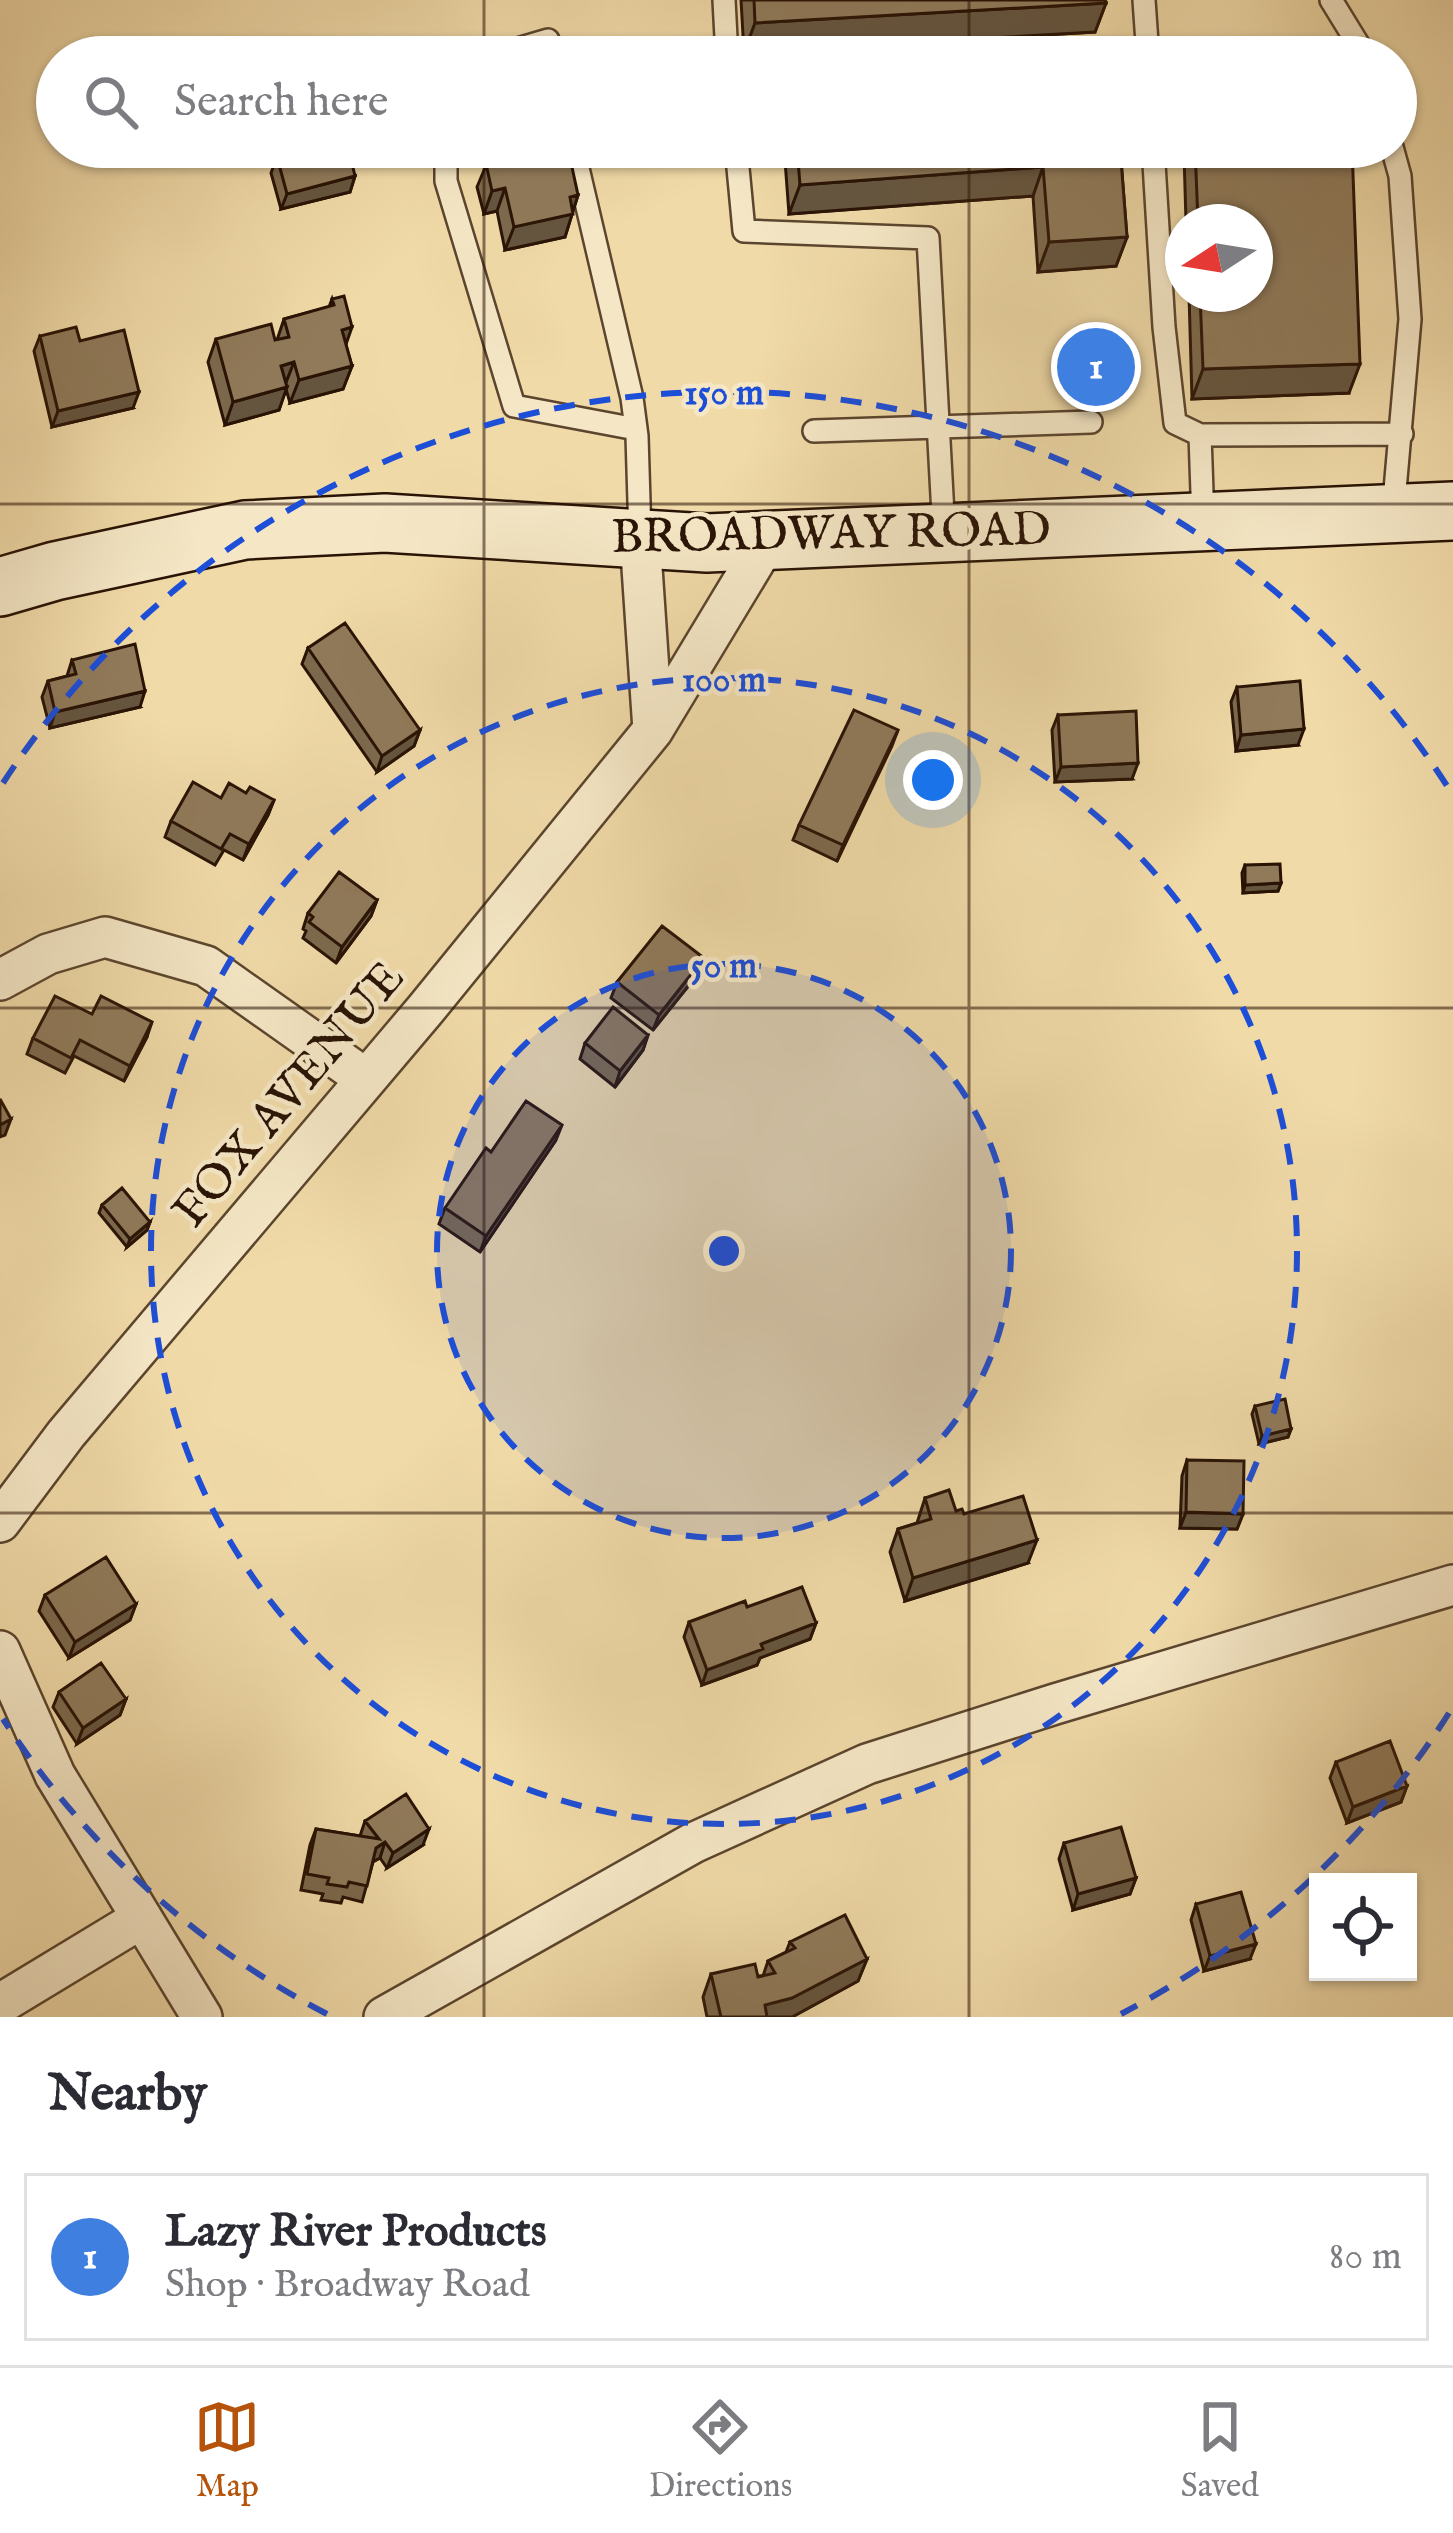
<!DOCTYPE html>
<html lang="en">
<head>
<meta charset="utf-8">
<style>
  :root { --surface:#fff; --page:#f2f2f3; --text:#2b2b33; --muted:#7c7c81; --line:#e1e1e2; --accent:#b45309 }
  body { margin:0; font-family:"IM FELL English",serif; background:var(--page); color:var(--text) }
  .controls { position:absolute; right:36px; bottom:36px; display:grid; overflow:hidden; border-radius:0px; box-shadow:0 3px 9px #0004 }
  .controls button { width:108px; height:108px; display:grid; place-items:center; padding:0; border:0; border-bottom:3px solid var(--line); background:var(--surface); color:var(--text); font:60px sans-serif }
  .compass { position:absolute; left:1165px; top:204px; width:108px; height:108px; border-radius:50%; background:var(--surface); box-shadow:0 3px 9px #0004; rotate:258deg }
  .you { position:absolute; left:933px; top:780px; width:42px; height:42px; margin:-30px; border:9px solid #fff; border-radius:50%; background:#1a73e8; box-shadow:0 0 0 18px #1a73e833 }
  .badge { display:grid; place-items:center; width:78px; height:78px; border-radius:50%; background:var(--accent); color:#fff; font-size:39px; font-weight:700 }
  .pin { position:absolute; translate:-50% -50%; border:6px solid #fff; box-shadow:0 3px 12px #0006 }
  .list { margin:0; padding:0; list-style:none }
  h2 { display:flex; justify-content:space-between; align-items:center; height:156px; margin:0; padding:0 48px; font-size:51px }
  h2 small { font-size:39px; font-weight:400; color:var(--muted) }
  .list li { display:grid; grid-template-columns:78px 1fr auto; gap:36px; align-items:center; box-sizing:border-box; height:168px; margin:0 24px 24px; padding:0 24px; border:3px solid var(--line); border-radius:0px }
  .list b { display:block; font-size:45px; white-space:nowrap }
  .list p { margin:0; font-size:39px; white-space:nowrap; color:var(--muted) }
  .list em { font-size:39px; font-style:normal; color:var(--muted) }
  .icon { flex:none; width:66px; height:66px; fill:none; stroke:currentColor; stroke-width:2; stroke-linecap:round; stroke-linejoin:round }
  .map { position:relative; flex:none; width:1453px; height:2017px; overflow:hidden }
  .search { position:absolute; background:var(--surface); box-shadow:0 3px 9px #0004; left:36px; right:36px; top:36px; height:132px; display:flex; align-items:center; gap:30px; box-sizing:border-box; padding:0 42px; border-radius:66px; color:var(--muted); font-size:45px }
  .sheet { height:348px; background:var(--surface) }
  nav { display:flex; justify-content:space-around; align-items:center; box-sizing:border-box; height:168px; border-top:3px solid var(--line); background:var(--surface); font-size:33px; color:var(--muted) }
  nav a { display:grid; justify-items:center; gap:6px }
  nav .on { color:var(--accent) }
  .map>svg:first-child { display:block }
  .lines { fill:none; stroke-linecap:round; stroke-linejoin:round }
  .lane-casing { stroke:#5b452e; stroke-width:26 }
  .street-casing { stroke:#5b452e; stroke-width:44 }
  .secondary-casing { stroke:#291305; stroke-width:62 }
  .lane { stroke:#f5e7c6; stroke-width:21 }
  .street { stroke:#f5e7c6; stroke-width:39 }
  .secondary { stroke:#f5e7c6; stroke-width:57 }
  .wall { fill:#7c694d; stroke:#291305; stroke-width:3 }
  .shaded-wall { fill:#65553f; stroke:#291305; stroke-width:3 }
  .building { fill:#907a5a; stroke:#291305; stroke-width:3 }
  .grid { fill:none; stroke:#291305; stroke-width:3; stroke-opacity:0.55 }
  .ring { fill:none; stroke:#1d4ed8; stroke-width:6; stroke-dasharray:21 15 }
  .labels { text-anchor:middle; stroke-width:9; stroke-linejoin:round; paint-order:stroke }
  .street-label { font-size:48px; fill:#291305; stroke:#f5e7c6 }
  .centre { fill:#1d4ed8; stroke:#f5e7c6; stroke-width:6 }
  .ring-label { font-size:36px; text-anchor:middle; font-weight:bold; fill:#1d4ed8; stroke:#f5e7c6; stroke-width:9; stroke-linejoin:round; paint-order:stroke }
</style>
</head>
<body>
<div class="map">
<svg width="1453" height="2017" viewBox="0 0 1453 2017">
  <rect width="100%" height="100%" fill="#f0daa8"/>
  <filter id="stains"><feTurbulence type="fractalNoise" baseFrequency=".00167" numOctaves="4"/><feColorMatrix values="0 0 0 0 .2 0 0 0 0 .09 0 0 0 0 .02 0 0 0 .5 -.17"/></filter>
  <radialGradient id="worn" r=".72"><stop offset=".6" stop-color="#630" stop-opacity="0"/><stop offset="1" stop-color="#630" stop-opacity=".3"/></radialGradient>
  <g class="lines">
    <g class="lane-casing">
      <path id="lane" d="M724 0 727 57
        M1144 0 1148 57
        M1331 0 1366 57
        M490 57 548 40 552 57
        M446 147V181L514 406 636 429
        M573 147 632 398 637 436 640 535
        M736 147 744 231 928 238 944 533
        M1153 147 1164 327 1175 423 1200 435
        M1392 147 1400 176 1410 319 1393 513
        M814 431 1091 422
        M1203 521 1200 435 1402 434"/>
    </g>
    <g class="street-casing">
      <path id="street" d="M640 538 653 730
        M0 980 48 954 105 937 206 966 366 1079
        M0 1522 66 1434 425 1010 653 730 767 541
        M0 1651 55 1775 202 2017
        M0 2004 142 1918
        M384 2017 693 1843 867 1764 1055 1704 1453 1585"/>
    </g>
    <g class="secondary-casing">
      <path id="secondary" d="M0 587 55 571 245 530 385 523 707 543 1453 511"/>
    </g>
    <use href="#lane" class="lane"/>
    <use href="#street" class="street"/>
    <use href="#secondary" class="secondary"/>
  </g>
  <path class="wall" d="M741 0H1105L1106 3 1095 32 744 52Z
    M483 147H554L557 161 578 195 565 237 505 250 497 211 484 214 477 187 487 163Z
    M784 147H1120L1127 237 1116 266 1038 272 1033 196 789 214Z
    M1186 147H1352L1349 393 1192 399 1189 294H1255V222H1186L1184 154Z
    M277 157 355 176 350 192 281 209 271 173Z
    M332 299 352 366 343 389 290 403 286 389 279 410 225 425 208 362 216 339 277 340 284 319 329 307Z
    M40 336 133 408 52 427 34 351Z
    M308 648 420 730 414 746 377 772 302 664Z
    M72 660 140 707 50 728 42 697 48 681 67 676Z
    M1237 687 1298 745 1236 751 1231 702Z
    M1058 715 1132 779 1055 782 1052 730Z
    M898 730 837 861 793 840 799 825Z
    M246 793 274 800 268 815 243 860 224 850 215 865 165 837 171 821 221 798Z
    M1245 865 1281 883 1278 891 1243 893 1242 873Z
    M377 900 371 916 336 963 303 938 306 931 303 929 308 913Z
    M704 958 698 974 653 1030 611 998 617 982Z
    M92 1014 147 1037 124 1081 74 1056 65 1073 27 1054 33 1038Z
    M648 1035 643 1050 615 1087 580 1059 585 1043Z
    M556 1140 480 1252 439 1224 445 1208Z
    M102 1205 150 1222 147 1230 127 1247 99 1213Z
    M1255 1406 1291 1429 1288 1437 1259 1444 1252 1414Z
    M1187 1460 1243 1514 1237 1529 1180 1528 1182 1476Z
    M925 1498 964 1514 1028 1563 905 1601 890 1552 898 1529 917 1523Z
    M45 1595 136 1604 130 1620 69 1658 39 1611Z
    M747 1607 816 1623 810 1639 760 1658 757 1665 702 1685 684 1637 689 1622Z
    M59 1692 126 1699 120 1715 77 1744 53 1707Z
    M1336 1762 1407 1786 1401 1802 1347 1823 1330 1778Z
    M365 1821 423 1845 387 1868 380 1858 373 1862 362 1902 343 1897 341 1903 321 1900 323 1894 301 1890 310 1845 316 1829 360 1836Z
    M1064 1843 1136 1878 1130 1894 1073 1910 1059 1859Z
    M1196 1904 1250 1959 1204 1971 1191 1920Z
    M790 1942 867 1959 858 1981 792 2017H707L703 1997 711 1974 763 1976 768 1961 786 1952Z"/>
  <path class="shaded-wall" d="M1106 3 1095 32 744 52 755 23Z
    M1043 167 1033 196 789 214 800 185Z
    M355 176 350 192 281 209 287 194Z
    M505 188 497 211 484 214 492 191Z
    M578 195 565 237 505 250 514 227 570 197Z
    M1127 237 1116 266 1038 272 1049 242Z
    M352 327 344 350 342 330Z
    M294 362 285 385 281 366Z
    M1360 364 1349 393 1192 399 1203 369Z
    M352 366 343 389 290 403 299 380Z
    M287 387 279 410 225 425 233 402Z
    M139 392 133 408 52 427 58 411Z
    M145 691 140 707 50 728 55 712Z
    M1304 729 1298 745 1236 751 1241 735Z
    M420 730 414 746 377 772 382 756Z
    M898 730 892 746 837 861 843 845Z
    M1138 763 1132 779 1055 782 1061 767Z
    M274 800 268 815 243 860 249 844Z
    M1281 883 1278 891 1243 893 1245 885Z
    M377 900 371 916 336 963 342 947Z
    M704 958 698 974 653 1030 659 1015Z
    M152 1022 147 1037 124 1081 130 1066Z
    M648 1035 643 1050 615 1087 620 1071Z
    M11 1119 5 1135 0 1137V1125Z
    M562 1125 556 1140 480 1252 486 1236Z
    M150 1222 147 1230 127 1247 130 1239Z
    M1291 1429 1288 1437 1259 1444 1262 1436Z
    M1186 1512 1243 1514 1237 1529 1180 1528Z
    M1037 1540 1028 1563 905 1601 913 1578Z
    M136 1604 130 1620 69 1658 75 1642Z
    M816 1623 810 1639 760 1658 757 1665 702 1685 707 1670 761 1644Z
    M126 1699 120 1715 77 1744 83 1728Z
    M1407 1786 1401 1802 1347 1823 1353 1807Z
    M429 1829 423 1845 387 1868 393 1853Z
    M385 1842 380 1858 370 1863 376 1848Z
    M1136 1878 1130 1894 1073 1910 1078 1894Z
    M1256 1944 1250 1959 1204 1971 1210 1956Z
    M867 1959 858 1981 792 2017H760L765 2005Z"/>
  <path class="building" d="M754 0H1105L1106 3 755 23Z
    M315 147H348L355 176 287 194 277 157Z
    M496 147H554L557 161 570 158 578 195 570 197 573 214 514 227 505 188 492 191 486 164 499 161Z
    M797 147H1120L1127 237 1049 242 1043 167 800 185Z
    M1195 147H1352L1360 364 1203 369 1200 294H1255V222H1198Z
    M344 296 352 327 342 330 352 366 299 380 294 362 281 366 287 387 233 402 216 339 271 324 275 340 289 337 284 319 334 305 332 299Z
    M76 327 80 341 124 330 139 392 58 411 40 336Z
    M345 623 420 730 382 756 308 648Z
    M135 644 145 691 55 712 48 681 76 674 72 660Z
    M1300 681 1304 729 1241 735 1237 687Z
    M854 710 898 730 843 845 799 825Z
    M1136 711 1138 763 1061 767 1058 715Z
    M193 782 221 798 229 783 246 793 250 787 274 800 249 844 230 834 221 849 171 821Z
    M1280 864 1281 883 1245 885V865Z
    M339 872 377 900 342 947 309 922 313 917 308 913Z
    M662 926 704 958 659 1015 617 982Z
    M55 996 92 1014 101 996 152 1022 130 1066 80 1040 71 1058 33 1038Z
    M613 1007 648 1035 620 1071 585 1043Z
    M0 1099 11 1119 0 1125Z
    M526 1101 562 1125 486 1236 445 1208 486 1148 491 1152Z
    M122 1188 150 1222 130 1239 102 1205Z
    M1285 1399 1291 1429 1262 1436 1255 1406Z
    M1187 1460 1244 1461 1243 1514 1186 1512Z
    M949 1490 956 1511 962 1509 964 1514 1023 1496 1037 1540 913 1578 898 1529 931 1519 925 1498Z
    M106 1557 136 1604 75 1642 45 1595Z
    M802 1587 816 1623 761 1644 763 1649 707 1670 689 1622 745 1601 747 1607Z
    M101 1663 126 1699 83 1728 59 1692Z
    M1390 1741 1407 1786 1353 1807 1336 1762Z
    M406 1794 429 1829 393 1853 385 1842 376 1848 367 1886 349 1882 347 1887 327 1884 329 1878 307 1874 316 1829 379 1839 365 1821Z
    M1121 1827 1136 1878 1078 1894 1064 1843Z
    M1241 1892 1256 1944 1210 1956 1196 1904Z
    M845 1915 867 1959 792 1998 765 2005 767 2017H721L711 1974 755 1964 758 1977 775 1973 768 1961 795 1948 790 1942Z"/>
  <path class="grid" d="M484 0V57M969 0V57M484 147V2017M969 147V2017M0 504H1453M0 1008H1453M0 1513H1453"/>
  <circle cx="724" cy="1251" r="287" fill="#1d4ed8" fill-opacity=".12"/>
  <g class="ring">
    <circle cx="724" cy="1251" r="287"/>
    <circle cx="724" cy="1251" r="573"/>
    <path d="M1449 1713A860 860 0 0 1 1121 2014M327 2014A860 860 0 0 1 3 1719M3 783A860 860 0 0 1 1449 789"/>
  </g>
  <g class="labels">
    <g class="street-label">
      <text transform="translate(831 531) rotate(-1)" y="17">BROADWAY ROAD</text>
      <text transform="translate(287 1093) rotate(-50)" y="17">FOX AVENUE</text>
    </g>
  </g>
  <circle cx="724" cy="1251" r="18" class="centre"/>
  <g class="ring-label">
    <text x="724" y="404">150 m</text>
    <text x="724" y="691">100 m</text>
    <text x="724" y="977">50 m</text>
  </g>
  <rect width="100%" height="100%" filter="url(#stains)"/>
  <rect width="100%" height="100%" fill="url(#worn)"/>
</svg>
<div class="controls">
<button><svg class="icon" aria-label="locate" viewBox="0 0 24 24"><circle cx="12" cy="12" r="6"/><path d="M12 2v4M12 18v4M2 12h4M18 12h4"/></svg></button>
</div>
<svg class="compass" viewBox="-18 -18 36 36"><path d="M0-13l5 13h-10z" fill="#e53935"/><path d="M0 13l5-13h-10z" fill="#7c7c81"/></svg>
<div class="you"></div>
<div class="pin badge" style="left:1096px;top:367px;background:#3f7fe0">1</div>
<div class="search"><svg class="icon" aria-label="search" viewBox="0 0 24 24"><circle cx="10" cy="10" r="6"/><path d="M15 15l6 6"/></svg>Search here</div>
</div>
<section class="sheet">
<h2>Nearby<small></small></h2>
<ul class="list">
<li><span class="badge" style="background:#3f7fe0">1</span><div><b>Lazy River Products</b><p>Shop · Broadway Road</p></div><em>80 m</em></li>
</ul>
</section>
<nav>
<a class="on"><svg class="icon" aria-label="map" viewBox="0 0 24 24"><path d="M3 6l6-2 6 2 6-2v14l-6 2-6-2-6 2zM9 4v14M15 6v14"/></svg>Map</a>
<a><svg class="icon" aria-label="directions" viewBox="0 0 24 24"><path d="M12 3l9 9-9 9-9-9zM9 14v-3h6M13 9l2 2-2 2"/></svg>Directions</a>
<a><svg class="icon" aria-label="saved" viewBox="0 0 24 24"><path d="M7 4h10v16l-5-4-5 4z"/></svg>Saved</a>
</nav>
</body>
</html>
